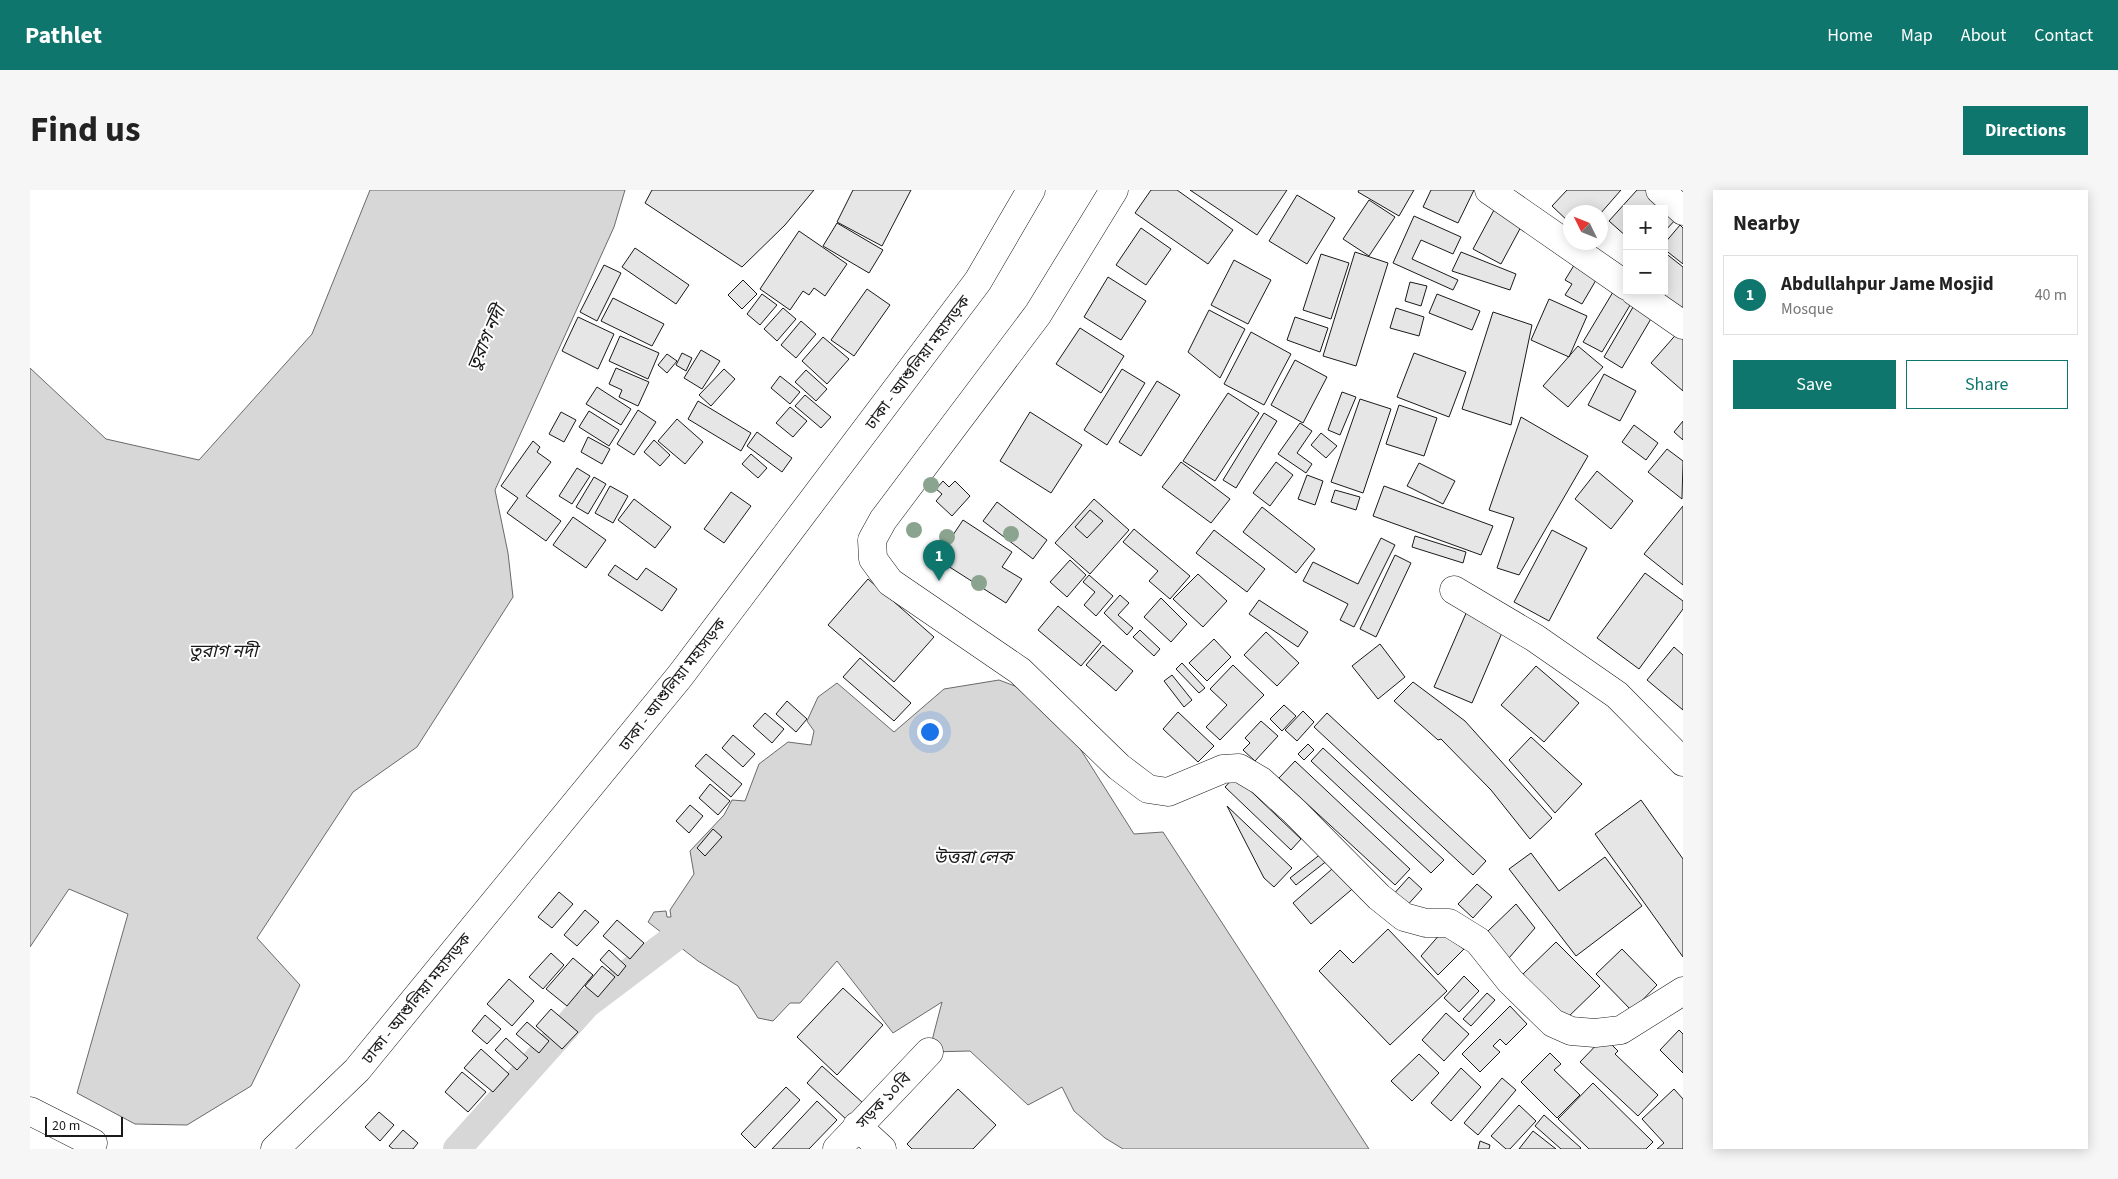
<!DOCTYPE html>
<html lang="en">
<head>
<meta charset="utf-8">
<style>
  :root { --surface:#fff; --page:#f6f6f6; --text:#222; --muted:#767676; --line:#e0e0e0; --accent:#0f766e }
  body { margin:0; font-family:"Source Sans 3","Noto Sans Bengali",sans-serif; background:var(--page); color:var(--text) }
  .controls { position:absolute; right:15px; top:15px; display:grid; overflow:hidden; border-radius:0px; box-shadow:0 2px 12px #0003 }
  .controls button { width:45px; height:45px; display:grid; place-items:center; padding:0; border:0; border-bottom:1px solid var(--line); background:var(--surface); color:var(--text); font:25px sans-serif }
  .compass { position:absolute; left:1533px; top:15px; width:45px; height:45px; border-radius:50%; background:var(--surface); box-shadow:0 2px 12px #0003; rotate:313deg }
  .scale { position:absolute; left:15px; bottom:12px; width:78px; box-sizing:border-box; padding-left:5px; border:2px solid #1a1a1a; border-top:0; font-size:14px; line-height:18px; white-space:nowrap; color:#1a1a1a; -webkit-text-stroke:4px #fff; paint-order:stroke }
  .you { position:absolute; left:899px; top:541px; width:18px; height:18px; margin:-12px; border:4px solid #fff; border-radius:50%; background:#1a73e8; box-shadow:0 0 0 8px #1a73e833 }
  .badge { display:grid; place-items:center; width:32px; height:32px; border-radius:50%; background:var(--accent); color:#fff; font-size:16px; font-weight:700 }
  .pin { position:absolute; translate:-50% -41px; filter:drop-shadow(0 1px 2px #0008) }
  .pin::after { content:''; position:absolute; top:26px; width:18px; height:15px; background:inherit; clip-path:polygon(0 0,100% 0,50% 100%) }
  .list { margin:0; padding:0; list-style:none }
  h2 { display:flex; justify-content:space-between; align-items:center; height:65px; margin:0; padding:0 20px; font-size:21px }
  h2 small { font-size:16px; font-weight:400; color:var(--muted) }
  .list li { display:grid; grid-template-columns:32px 1fr auto; gap:15px; align-items:center; box-sizing:border-box; height:80px; margin:0 10px 10px; padding:0 10px; border:1px solid var(--line); border-radius:0px }
  .list b { display:block; font-size:19px; white-space:nowrap }
  .list p { margin:0; font-size:16px; white-space:nowrap; color:var(--muted) }
  .list em { font-size:16px; font-style:normal; color:var(--muted) }
  .actions { display:flex; gap:10px; padding:15px 20px }
  .actions a { flex:1; padding:11px 0; border:1px solid var(--accent); border-radius:0px; text-align:center; font-size:18px; color:var(--accent) }
  .actions .main { background:var(--accent); color:#fff }
  .map { position:relative; flex:none; width:1653px; height:959px; overflow:hidden; border-radius:0px }
  header { display:flex; align-items:center; gap:30px; box-sizing:border-box; height:70px; padding:0 25px; background:var(--accent); color:#fff }
  header strong { font-size:24px }
  nav { display:flex; gap:28px; margin-inline-start:auto; font-size:18px }
  .intro { display:flex; align-items:center; justify-content:space-between; box-sizing:border-box; height:120px; padding:0 30px }
  h1 { margin:0; font-size:35px }
  .button { padding:12px 22px; border-radius:0px; background:var(--accent); color:#fff; font-size:18px; font-weight:700 }
  main { display:flex; gap:30px; padding:0 30px }
  aside { flex:1; background:var(--surface); border-radius:0px; box-shadow:0 2px 12px #0003 }
  .map>svg:first-child { display:block }
  .water { fill:#d7d7d7; stroke:#6a6a6a }
  .lines { fill:none; stroke-linecap:round; stroke-linejoin:round }
  .canal { stroke:#d7d7d7; stroke-width:28 }
  .building { fill:#e6e6e6; stroke:#1a1a1a }
  .minor-casing { stroke:#1a1a1a; stroke-width:29 }
  .highway-casing { stroke:#1a1a1a; stroke-width:29 }
  .minor { stroke:#fff; stroke-width:28 }
  .highway { stroke:#fff; stroke-width:28 }
  .tree { fill:#8aa48f }
  .labels { text-anchor:middle; stroke-width:4; stroke-linejoin:round; paint-order:stroke }
  .street-label { font-size:16px; fill:#1a1a1a; stroke:#fff }
  .water-label { font-size:18px; font-style:italic; fill:#1a1a1a; stroke:#fff }
</style>
</head>
<body>
<header>
<strong>Pathlet</strong>
<nav><a>Home</a><a>Map</a><a>About</a><a>Contact</a></nav>
</header>
<div class="intro"><h1>Find us</h1><a class="button">Directions</a></div>
<main>
<div class="map">
<svg width="1653" height="959" viewBox="0 0 1653 959">
  <rect width="100%" height="100%" fill="#fff"/>
  <path class="water" d="M340 0H595L584 37 465 300 478 363 483 407 387 557 323 602 227 748 270 795 221 896 157 935 105 934 47 903 98 724 39 699 0 757V178L76 249 169 270 282 144Z
    M969 490 1006 504 1049 557 1104 644 1133 642 1339 959H1093L1075 948 1044 921 1032 897 998 915 940 861 899 862 912 812 863 843 807 771 770 813H760L743 831 728 828 708 796 668 771 618 732 624 722 636 721 637 727H641L640 720 664 684 660 661 694 625 702 610 715 611 729 574 758 552 781 555 784 541 777 531 788 507 807 493 864 542 914 499Z"/>
  <g class="lines">
    <path class="canal" d="M427 959 557 814 659 737 673 729"/>
  </g>
  <path class="building" d="M622 0H784L755 35 712 77 615 13Z
    M823 0H881L852 56 807 32Z
    M1121 0H1147L1203 40 1178 74 1105 23Z
    M1160 0H1257L1227 45Z
    M1329 0H1384L1369 26 1328 2Z
    M1401 0H1444L1428 33 1393 17Z
    M1537 0H1591L1570 24 1540 22V33L1522 16Z
    M1607 0H1617L1647 28 1634 42V19H1597V47L1579 31Z
    M1267 5 1305 28 1277 74 1239 51Z
    M1339 10 1365 27 1339 66 1313 49Z
    M1464 20 1492 35 1471 74 1443 59Z
    M1384 26 1431 47 1423 64 1391 50 1382 69 1428 90 1423 100 1363 73Z
    M807 33 853 60 839 83 793 56Z
    M1650 35 1653 38V74L1634 59V54Z
    M1111 38 1141 59 1116 95 1086 75Z
    M769 41 817 74 795 106 784 98 779 105 773 101 760 120 730 99Z
    M605 58 659 95 646 114 592 77Z
    M1325 62 1358 73 1326 176 1293 166Z
    M1431 62 1486 84 1480 100 1422 81Z
    M1634 62 1653 77V124L1624 101H1634Z
    M1291 64 1319 73 1301 129 1273 120Z
    M1204 70 1241 90 1218 134 1181 115Z
    M1546 72 1569 85 1552 114 1535 105 1542 94 1535 90Z
    M574 75 591 83 567 131 550 122Z
    M1078 87 1116 111 1091 150 1054 127Z
    M713 90 727 104 712 119 698 105Z
    M1380 92 1397 96 1391 116 1375 111Z
    M1586 97 1605 107 1572 162 1553 152Z
    M837 99 860 115 824 166 801 150Z
    M732 104 747 115 730 135 717 124Z
    M1407 104 1450 121 1442 140 1399 123Z
    M583 108 634 134 622 156 571 131Z
    M1519 109 1557 126 1539 167 1501 150Z
    M1606 112 1625 122 1592 178 1574 167Z
    M753 118 766 129 747 151 734 139Z
    M1366 118 1394 127 1389 146 1360 138Z
    M1179 120 1215 139 1190 188 1158 162Z
    M1463 122 1502 135 1481 235 1432 219Z
    M548 127 584 144 568 179 532 161Z
    M1265 127 1298 138 1290 162 1257 150Z
    M771 131 786 144 766 168 751 155Z
    M1050 138 1094 166 1071 203 1026 174Z
    M1650 140 1653 143V201L1621 173Z
    M1221 142 1261 164 1234 215 1194 194Z
    M590 146 629 163 618 189 579 171Z
    M793 147 819 169 797 194 772 171Z
    M1548 156 1573 177 1538 217 1513 196Z
    M671 160 690 171 672 199 654 188Z
    M652 163 662 168 656 181 646 175Z
    M1384 163 1436 182 1419 227 1367 207Z
    M637 164 647 171 637 183 628 175Z
    M1265 170 1297 187 1273 233 1241 215Z
    M586 178 619 192 608 216 589 207 592 200 579 194Z
    M694 179 705 189 681 216 669 205Z
    M1092 179 1115 193 1077 255 1054 240Z
    M776 180 797 199 786 211 765 192Z
    M1574 184 1606 201 1590 231 1558 215Z
    M750 186 770 202 760 214 741 198Z
    M1127 191 1150 205 1111 266 1089 252Z
    M567 197 601 219 591 235 556 214Z
    M1312 202 1326 207 1310 245 1298 240Z
    M1198 203 1229 223 1185 291 1153 271Z
    M775 205 801 227 791 238 765 216Z
    M1330 209 1361 219 1333 303 1301 292Z
    M668 211 721 243 711 261 658 229Z
    M1369 215 1407 228 1394 266 1356 254Z
    M760 217 777 231 763 247 746 233Z
    M608 220 626 232 604 265 587 254Z
    M559 221 589 240 579 256 549 237Z
    M531 222 546 230 534 252 519 244Z
    M1000 222 1052 255 1021 303 970 271Z
    M1234 223 1247 231 1206 298 1193 290Z
    M1491 227 1558 266 1489 385 1467 378 1484 328 1459 320Z
    M647 229 673 252 655 274 628 251Z
    M1653 231V250L1644 242Z
    M1270 233 1282 241 1267 263 1282 274 1276 283 1248 264Z
    M1604 235 1628 253 1616 270 1592 252Z
    M727 242 762 268 752 282 717 256Z
    M1291 243 1307 256 1296 268 1281 255Z
    M558 247 580 259 572 274 551 262Z
    M624 250 640 265 630 276 614 262Z
    M503 251 510 257 507 262 521 272 496 306 531 331 516 351 477 323 488 308 471 296Z
    M1637 259 1653 271 1652 309 1618 282Z
    M721 264 737 278 728 288 712 274Z
    M1151 272 1200 309 1181 333 1132 297Z
    M1246 272 1263 285 1240 316 1223 303Z
    M1389 273 1425 291 1413 314 1377 296Z
    M547 278 560 286 542 314 529 306Z
    M1567 281 1603 311 1581 339 1545 309Z
    M1277 285 1293 291 1285 315 1268 309Z
    M564 287 576 294 558 324 546 317Z
    M913 291 919 297 925 291 940 306 922 326 906 311 912 304 906 299Z
    M580 296 598 306 583 333 565 323Z
    M1354 296 1463 336 1451 365 1343 326Z
    M1305 300 1330 307 1326 320 1301 312Z
    M701 302 721 316 694 353 674 339Z
    M604 309 641 337 625 358 588 330Z
    M1064 309 1099 340 1060 384 1025 353Z
    M967 312 1017 350 1003 369 953 331Z
    M1653 316V395L1614 364Z
    M1232 317 1285 359 1266 383 1213 342Z
    M1060 320 1073 331 1057 348 1045 337Z
    M543 327 576 350 556 378 523 355Z
    M933 330 982 362 972 377 992 389 976 413 907 369Z
    M1104 339 1160 386 1140 409 1119 391 1128 381 1093 352Z
    M1184 340 1235 379 1217 402 1166 363Z
    M1522 340 1557 358 1519 431 1484 412Z
    M1385 346 1436 362 1433 373 1382 357Z
    M1351 348 1365 355 1324 437 1310 430 1318 414 1273 391 1283 372 1328 394Z
    M1365 365 1381 373 1346 447 1330 439Z
    M1040 370 1056 385 1037 407 1020 392Z
    M585 375 607 390 616 378 647 399 632 421 578 385Z
    M1615 383 1653 411V419L1609 479 1567 448Z
    M1168 384 1197 411 1173 437 1143 409Z
    M1059 385 1083 406 1066 426 1054 415 1065 402 1053 392Z
    M838 389 904 447 864 492 798 435Z
    M1090 405 1099 413 1088 425 1103 438 1097 445 1074 423Z
    M1131 408 1157 434 1141 452 1114 427Z
    M1229 410 1278 442 1268 457 1219 424Z
    M1028 416 1071 452 1051 476 1008 440Z
    M1437 421 1474 438 1442 513 1404 497Z
    M1110 440 1130 459 1124 466 1103 447Z
    M1236 442 1269 473 1247 496 1214 465Z
    M1184 449 1201 467 1177 491 1159 473Z
    M1350 454 1375 487 1348 509 1322 476Z
    M1073 455 1103 481 1086 501 1056 475Z
    M1644 457 1653 465V520L1617 490Z
    M830 468 881 513 864 531 813 487Z
    M1152 473 1175 498 1169 503 1146 479Z
    M1203 475 1234 505 1190 550 1176 537 1197 515 1180 499Z
    M1506 476 1549 513 1514 552 1471 515Z
    M1142 485 1162 510 1154 517 1134 491Z
    M1383 492 1435 531 1522 628 1500 649 1461 600 1411 549 1408 550 1364 511Z
    M757 511 777 529 766 542 746 524Z
    M1254 515 1266 526 1252 541 1240 529Z
    M1273 521 1284 532 1267 551 1255 540Z
    M1148 522 1184 556 1168 572 1133 539Z
    M735 523 754 539 742 553 723 536Z
    M1297 523 1456 671 1443 685 1284 537Z
    M1231 531 1248 546 1225 571 1213 560 1220 553 1215 548Z
    M703 545 725 564 713 577 692 558Z
    M1501 547 1552 594 1525 623 1479 570Z
    M1278 554 1284 560 1274 570 1268 564Z
    M1293 558 1414 670 1401 683 1281 571Z
    M676 564 712 594 701 607 665 576Z
    M1265 571 1380 679 1365 695 1249 588Z
    M1205 586 1271 649 1261 660 1195 597Z
    M680 594 700 611 688 625 669 608Z
    M1611 610 1653 669V767L1565 644Z
    M660 615 673 626 659 643 646 631Z
    M1197 616 1262 678 1244 697 1234 688Z
    M683 639 692 647 675 666 667 658Z
    M1292 663 1298 670 1266 695 1260 688Z
    M1501 663 1529 701 1575 667 1612 716 1546 766 1479 679Z
    M1309 673 1327 695 1281 734 1263 713Z
    M1379 687 1392 699 1374 719 1361 707Z
    M1447 694 1462 707 1443 728 1428 714Z
    M529 702 543 714 522 738 508 727Z
    M1486 714 1505 738 1479 768 1457 742Z
    M555 720 569 732 547 756 534 745Z
    M587 730 614 753 600 769 573 746Z
    M1358 739 1417 801 1360 855 1289 781 1310 760 1323 773Z
    M1411 743 1434 759 1408 785 1391 766Z
    M1526 752 1570 796 1535 830 1492 785Z
    M1592 759 1627 795 1602 821 1566 784Z
    M579 760 596 776 588 786 570 770Z
    M521 763 534 775 513 799 499 787Z
    M543 768 563 785 537 816 516 799Z
    M572 776 585 787 568 807 555 796Z
    M1434 786 1449 801 1429 822 1414 808Z
    M479 789 504 811 482 836 457 814Z
    M813 798 853 835 807 885 767 847Z
    M1457 803 1465 810 1441 836 1433 829Z
    M1480 816 1497 834 1476 855 1470 849 1463 856 1470 862 1450 882 1432 864Z
    M521 819 548 842 532 859 506 836Z
    M1416 823 1439 844 1414 871 1392 850Z
    M455 825 471 839 457 854 442 841Z
    M497 832 519 851 509 863 486 844Z
    M1649 840 1653 844V883L1630 860Z
    M1574 847 1588 861 1585 864 1628 905 1608 926 1550 872Z
    M476 848 498 868 487 880 465 860Z
    M451 859 479 884 463 902 434 878Z
    M1520 863 1531 874 1524 880 1550 905 1527 928 1491 892Z
    M1389 864 1409 883 1382 911 1361 891Z
    M792 876 833 913 817 930 777 893Z
    M1431 878 1451 897 1421 931 1401 913Z
    M432 882 456 902 438 922 415 902Z
    M1472 888 1486 900 1448 945 1434 933Z
    M1563 893 1623 952 1616 959H1559L1528 929Z
    M756 897 770 910 725 958 711 944Z
    M928 899 966 935 943 959H882L877 954Z
    M1644 899 1653 909V959H1627L1634 953 1612 929Z
    M787 911 807 930 779 959H742Z
    M1489 915 1506 931 1480 959H1476L1461 946Z
    M349 922 364 935 350 951 335 937Z
    M1514 925 1551 958 1550 959H1531L1505 936Z
    M373 940 388 953 383 959H363L359 956Z
    M1503 941 1526 959H1489Z
    M1450 951 1460 955 1459 959H1448Z"/>
  <g class="lines">
    <g class="minor-casing">
      <path id="minor" d="M1084 0 1008 124 853 330 842 350 843 369 860 392 990 481 1089 577 1118 599 1138 602 1193 579 1209 578 1231 591 1264 621 1349 707 1374 727 1396 733H1419L1448 751 1480 791 1523 833 1541 841 1565 843 1591 840 1653 801
        M1459 0 1597 96
        M1630 0 1653 21
        M1604 101 1653 135
        M1424 400 1505 448 1587 505 1653 572
        M0 921 63 953
        M827 936 852 959
        M807 959 899 862"/>
    </g>
    <g class="highway-casing">
      <path id="highway" d="M245 959 327 880 650 486 948 91 1001 0"/>
    </g>
    <use href="#minor" class="minor"/>
    <use href="#highway" class="highway"/>
  </g>
  <g class="tree">
    <circle cx="901" cy="295" r="8"/>
    <circle cx="884" cy="340" r="8"/>
    <circle cx="981" cy="344" r="8"/>
    <circle cx="917" cy="347" r="8"/>
    <circle cx="949" cy="393" r="8"/>
  </g>
  <g class="labels">
    <g class="street-label">
      <text transform="translate(887 172) rotate(-53)" y="6">ঢাকা - আশুলিয়া মহাসড়ক</text>
      <text transform="translate(642 494) rotate(-52)" y="6">ঢাকা - আশুলিয়া মহাসড়ক</text>
      <text transform="translate(386 808) rotate(-51)" y="6">ঢাকা - আশুলিয়া মহাসড়ক</text>
      <text transform="translate(853 910) rotate(-46)" y="6">সড়ক ১০বি</text>
    </g>
    <g class="water-label">
      <text transform="translate(456 148) rotate(-66)" y="6">তুরাগ নদী</text>
      <text x="193" y="467">তুরাগ নদী</text>
      <text x="943" y="673">উত্তরা লেক</text>
    </g>
  </g>
</svg>
<div class="controls">
<button>+</button>
<button>−</button>
</div>
<svg class="compass" viewBox="-18 -18 36 36"><path d="M0-13l5 13h-10z" fill="#e53935"/><path d="M0 13l5-13h-10z" fill="#767676"/></svg>
<div class="scale">20 m</div>
<div class="you"></div>
<div class="pin badge" style="left:909px;top:391px">1</div>
</div>
<aside>
<h2>Nearby<small></small></h2>
<ul class="list">
<li><span class="badge">1</span><div><b>Abdullahpur Jame Mosjid</b><p>Mosque</p></div><em>40 m</em></li>
</ul>
<div class="actions"><a class="main">Save</a><a>Share</a></div>
</aside>
</main>
</body>
</html>
